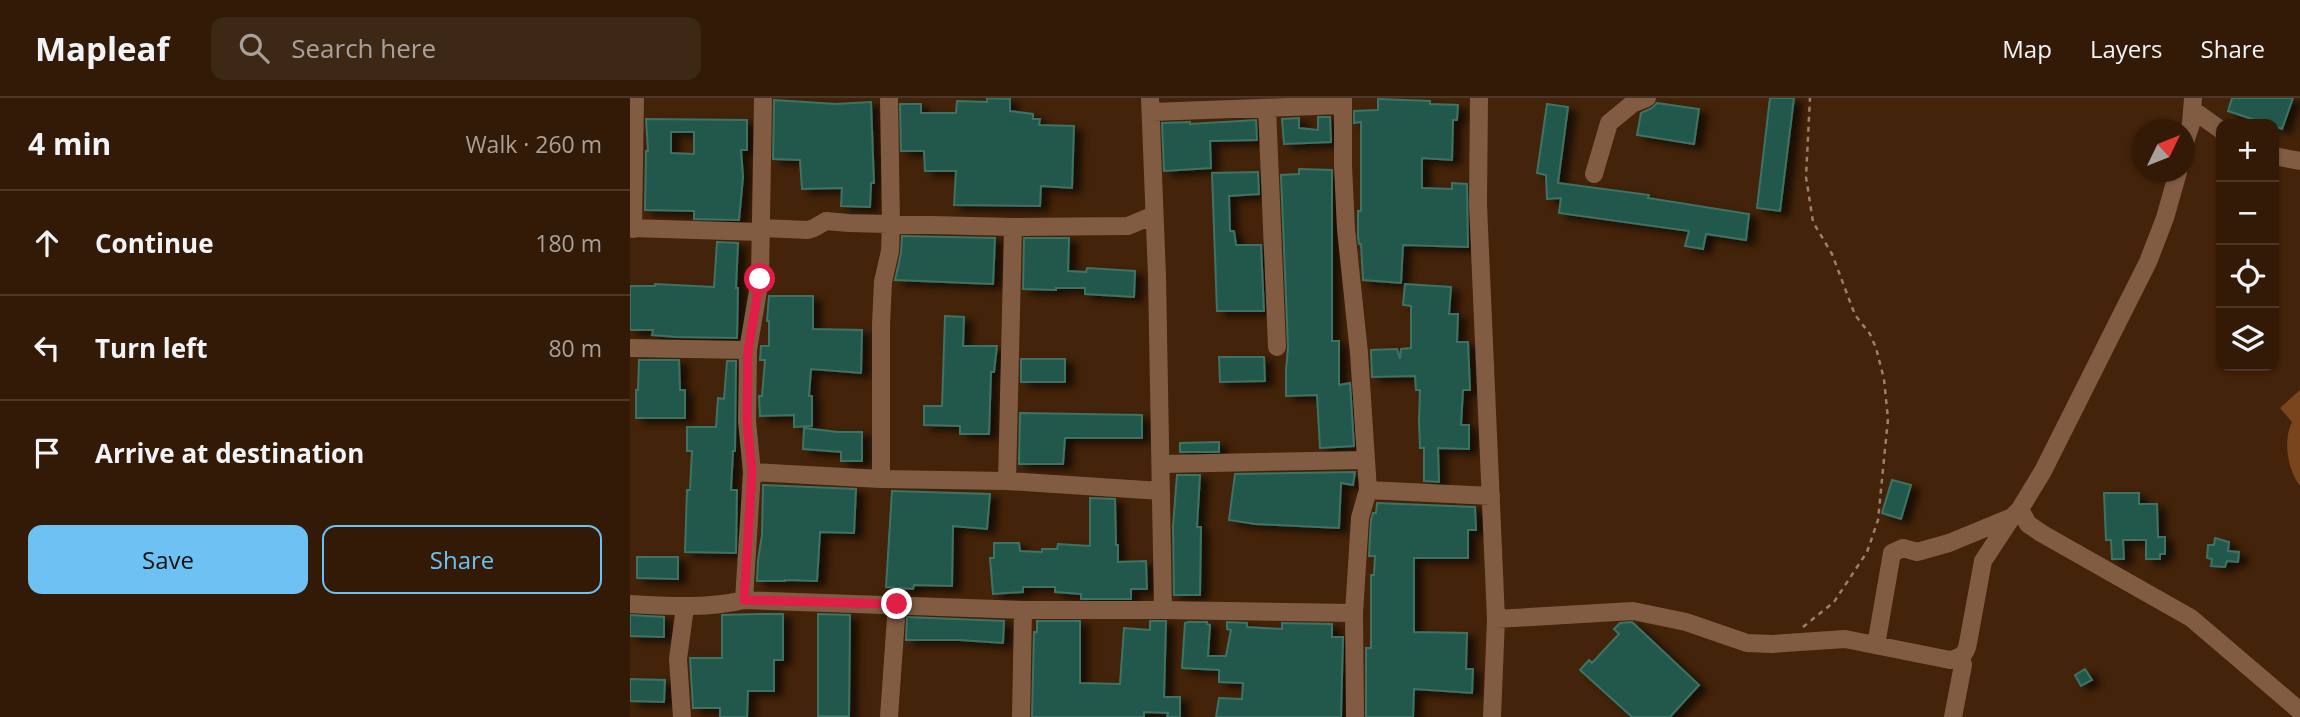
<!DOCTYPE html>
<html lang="en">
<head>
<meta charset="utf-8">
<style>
  :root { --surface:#321a07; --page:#3d2715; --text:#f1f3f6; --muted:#a8a19b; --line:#4d3828; --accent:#6dc2f3 }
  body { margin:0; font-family:"Open Sans",sans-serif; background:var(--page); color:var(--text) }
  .controls { position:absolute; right:21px; top:21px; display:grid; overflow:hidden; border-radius:14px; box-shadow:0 2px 5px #0004 }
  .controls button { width:63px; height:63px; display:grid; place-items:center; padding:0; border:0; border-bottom:2px solid var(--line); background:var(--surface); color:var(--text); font:35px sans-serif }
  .compass { position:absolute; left:1502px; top:21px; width:63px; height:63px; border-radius:50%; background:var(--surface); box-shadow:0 2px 5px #0004; rotate:47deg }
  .stop { position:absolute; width:21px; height:21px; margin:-16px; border:5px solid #e11d48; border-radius:50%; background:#fff }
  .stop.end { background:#e11d48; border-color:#fff; box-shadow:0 2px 7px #0008 }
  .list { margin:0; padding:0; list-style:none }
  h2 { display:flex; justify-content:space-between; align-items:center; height:91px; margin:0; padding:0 28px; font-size:30px }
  h2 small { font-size:23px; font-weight:400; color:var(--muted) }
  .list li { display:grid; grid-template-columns:46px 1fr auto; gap:21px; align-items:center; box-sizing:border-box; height:105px; padding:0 28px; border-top:2px solid var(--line) }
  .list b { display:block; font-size:26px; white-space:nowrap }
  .list em { font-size:23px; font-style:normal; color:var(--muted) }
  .actions { display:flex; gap:14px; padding:21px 28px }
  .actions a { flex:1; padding:16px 0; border:2px solid var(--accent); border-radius:14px; text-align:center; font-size:24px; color:var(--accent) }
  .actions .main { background:var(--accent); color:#111 }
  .icon { flex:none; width:38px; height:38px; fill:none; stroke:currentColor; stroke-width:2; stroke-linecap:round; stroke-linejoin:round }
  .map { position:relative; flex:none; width:1670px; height:619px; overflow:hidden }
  header { display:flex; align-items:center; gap:42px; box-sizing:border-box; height:98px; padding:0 35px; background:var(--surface); border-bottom:2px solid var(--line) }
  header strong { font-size:33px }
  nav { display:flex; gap:38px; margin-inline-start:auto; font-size:24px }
  .search { width:490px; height:63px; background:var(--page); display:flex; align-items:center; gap:18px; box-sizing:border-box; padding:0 24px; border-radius:14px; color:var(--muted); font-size:26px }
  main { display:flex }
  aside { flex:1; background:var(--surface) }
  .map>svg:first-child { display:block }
  .green { fill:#7a451c }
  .building { fill:#21584b; stroke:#3e7365; stroke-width:2; fill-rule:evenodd; filter:url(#shadow) }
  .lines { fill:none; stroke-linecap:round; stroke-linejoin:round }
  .path { stroke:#9a806d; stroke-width:2.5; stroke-dasharray:5 5; stroke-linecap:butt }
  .minor { stroke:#815c43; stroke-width:18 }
  .route { stroke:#e11d48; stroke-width:9 }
</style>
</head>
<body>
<header>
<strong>Mapleaf</strong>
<div class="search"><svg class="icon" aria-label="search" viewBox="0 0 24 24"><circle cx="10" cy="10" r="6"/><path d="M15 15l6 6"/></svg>Search here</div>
<nav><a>Map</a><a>Layers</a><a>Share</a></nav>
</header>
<main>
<aside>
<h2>4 min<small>Walk · 260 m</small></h2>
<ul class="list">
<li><svg class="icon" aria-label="ahead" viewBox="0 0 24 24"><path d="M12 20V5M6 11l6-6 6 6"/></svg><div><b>Continue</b></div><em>180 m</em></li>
<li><svg class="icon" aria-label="left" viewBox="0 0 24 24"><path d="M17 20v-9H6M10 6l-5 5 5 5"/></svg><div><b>Turn left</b></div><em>80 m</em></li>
<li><svg class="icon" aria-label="arrive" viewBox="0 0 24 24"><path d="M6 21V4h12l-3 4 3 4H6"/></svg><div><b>Arrive at destination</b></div></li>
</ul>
<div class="actions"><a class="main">Save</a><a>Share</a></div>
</aside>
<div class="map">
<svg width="1670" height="619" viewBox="0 0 1670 619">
  <defs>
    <filter id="shadow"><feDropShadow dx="8" dy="4.5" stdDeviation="3.5" flood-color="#0009"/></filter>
  </defs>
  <rect width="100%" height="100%" fill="#432309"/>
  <path class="green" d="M1670 292V388C1657 371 1653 342 1662 324L1650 310Z"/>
  <path class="building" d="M357 0 380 1V13L403 16V21H410L409 27 444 28 442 90 411 88 410 108 324 107 326 73H295L294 53H271L270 6H291V15H326L327 3 357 4Z
    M1140 0H1164L1150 113 1127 110Z
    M1602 0H1663L1652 31 1644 28V26H1637L1598 13Z
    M748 1 800 3V6L828 7 827 22H823L822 62 792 60V90L822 91V85L837 86 838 149 773 147 771 185 733 182 731 146H729L728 139V113H731V24L724 25V13L748 12Z
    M144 2 206 6 241 4 244 85H241L240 109 211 108 212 90 172 91 170 62 143 61Z
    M1027 5 1069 11 1064 46 1007 37 1011 15 1022 10Z
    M917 6 938 9 928 85 1019 97 1018 100 1119 116 1116 142 1076 136 1073 151 1055 148 1059 133 929 115 931 100 917 101 916 77 907 75Z
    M688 19H700L701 44 654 46 652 21 669 20V30L688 32Z
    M16 21 117 22V52H111L113 79 109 122 64 121V113L15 112 16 53H18ZM41 34H64V56L41 55Z
    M626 22 627 42 580 43 581 70 534 73 532 25 560 24V26Z
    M669 71 702 72V243H709V287L720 285 724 348 690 350 687 297 656 298V272L658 249 651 77 669 76Z
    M628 74 629 96 599 98 600 133H604L606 147H631L634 213H587L582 75Z
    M272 138 365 140 363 186 265 182 271 155Z
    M394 140H439L438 173 456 174 457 170 505 173 504 199 455 196V190H426V192L393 191Z
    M87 144 108 145 106 190H108L107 240 46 239 22 237 23 232H0V188H25V186L84 189Z
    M775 186 821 189 819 216H828L827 244H838L840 292H833L831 327H839V351L808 350 809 384 794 383V350H790L789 323 790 292H786L785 278 742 279 741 252 767 251 770 261 771 251 781 250V208L773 207Z
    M139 198H183V231L232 232 231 275 181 271 179 298H182V328L164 329V317L130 318 129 298H132L135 262H130L131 248H139V223H137Z
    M315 218 334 219 333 248H367L364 274H361L359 336H330V328L294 327V308H312Z
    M589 259H634L635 283 590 284Z
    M391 261H435V284H391Z
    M9 262H49L50 292H55V320H6V292H8Z
    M97 263H106L105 353H103L101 392H107L106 455 55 454 57 392H60L62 353H57V329H86L88 300 94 301Z
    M390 315 512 317V340H435L433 366H389Z
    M174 330 208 334H232V363H211V354L173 351Z
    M589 344V354H550V345Z
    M725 374 723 387 711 385 709 430 625 426 599 422 605 376Z
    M547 377H570L567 429H571L570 497H544L543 428Z
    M1262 382 1281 387 1271 421 1252 415Z
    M133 387 226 391 224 435 190 434 187 483 155 482V483H127L128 462 132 437Z
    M262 393 360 396 357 431 323 428 322 488 284 487 283 491 256 489Z
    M1474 395H1509V406H1527L1528 439H1535V456H1530V461H1516V442H1493L1494 461H1482L1481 442H1476Z
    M460 400 485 401 486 447H488V464L516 463 517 491H501V501H451V496L425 494V489H393V494L363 496 360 460H364V445H389L390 453 412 454V451H427L428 446 460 448Z
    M747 405 845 409 846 432H838V460H784V534L837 535 836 571H843L842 595 784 591 783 619H736V550H741V477H744L745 458H739L741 422 743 415H746Z
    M1585 440 1599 444 1598 453 1609 454 1608 464 1597 463 1595 469 1581 468 1582 461 1577 460 1578 447H1584Z
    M7 459H48V481L7 480Z
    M130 516H153V562H144V593H118L117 619H90V610H63L60 560H92V517Z
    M188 516 220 517 219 618H188Z
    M0 517 34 519V539L0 538Z
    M277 519 374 523 373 545 329 542H276Z
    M407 523H450V585L490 586 494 530 520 532V523H536L534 599H550V619H537L538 615 514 614V619H402L404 534H407Z
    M558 524H577V526L580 527 578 558H596L601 532 597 531V524L617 525V529L652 531V525L702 526V539H713L711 619H586L589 600 612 601 613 585 589 584V572L552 570 555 525Z
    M1002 524 1069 587 1040 619H1002L950 572 959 562 962 565 989 536 984 531 990 525Z
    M1455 571 1462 582 1451 588 1445 577Z
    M0 581 35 582 34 604 0 603Z"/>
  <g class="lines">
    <path class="path" d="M1173 529 1204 504 1237 454 1248 422 1258 321 1254 281 1246 250 1240 236 1225 217 1202 156 1183 124 1176 79 1180 0"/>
    <path class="minor" d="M520 0 527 178 533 512
      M713 0V68L716 131 729 255 738 392 730 420 724 515 725 619
      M849 0 848 107 866 521 862 619
      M637 10 647 249
      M1563 12 1591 32
      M522 14 712 7
      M1554 47 1561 26 1563 0
      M1644 58 1670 63
      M964 76 979 25 1002 6 1017 0
      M0 130 131 134
      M131 130 178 132 184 130 196 123 218 125 383 129 498 128 524 117
      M3 131 5 0
      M0 250 118 252
      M532 366 735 362
      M122 374 251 381 377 383 531 393
      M251 381V226L253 184 260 153 261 125 259 0
      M377 383 383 129
      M738 392 861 398
      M1390 411 1398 426 1411 435 1561 520 1670 613
      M114 502 122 374 117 323 118 252 130 181 133 0
      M0 506C38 508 76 511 114 502L393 512H533L724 515
      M866 521 1003 513 1056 524 1117 545 1142 546 1215 541 1320 562C1331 559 1336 557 1338 545L1353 463 1382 419 1390 411 1413 373 1518 164 1535 120 1548 74
      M1246 547 1262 455 1273 450 1287 454 1319 445 1382 419
      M52 619 48 561 55 509
      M259 619 267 506
      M391 619 393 512
      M1323 619 1333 567 1331 559"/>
  </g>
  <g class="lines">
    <path class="route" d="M130 181 118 253 117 323 122 374 114 502 267 506"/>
  </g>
</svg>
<div class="controls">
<button>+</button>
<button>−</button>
<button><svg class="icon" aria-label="locate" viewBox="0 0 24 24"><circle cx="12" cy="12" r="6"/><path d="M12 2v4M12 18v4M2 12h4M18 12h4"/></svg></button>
<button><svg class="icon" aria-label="layers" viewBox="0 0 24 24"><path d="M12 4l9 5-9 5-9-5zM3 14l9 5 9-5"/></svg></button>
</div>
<svg class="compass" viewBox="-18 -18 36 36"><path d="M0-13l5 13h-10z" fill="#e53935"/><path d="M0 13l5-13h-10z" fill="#a8a19b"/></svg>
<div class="stop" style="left:130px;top:181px"></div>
<div class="stop end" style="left:267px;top:506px"></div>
</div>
</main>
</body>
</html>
